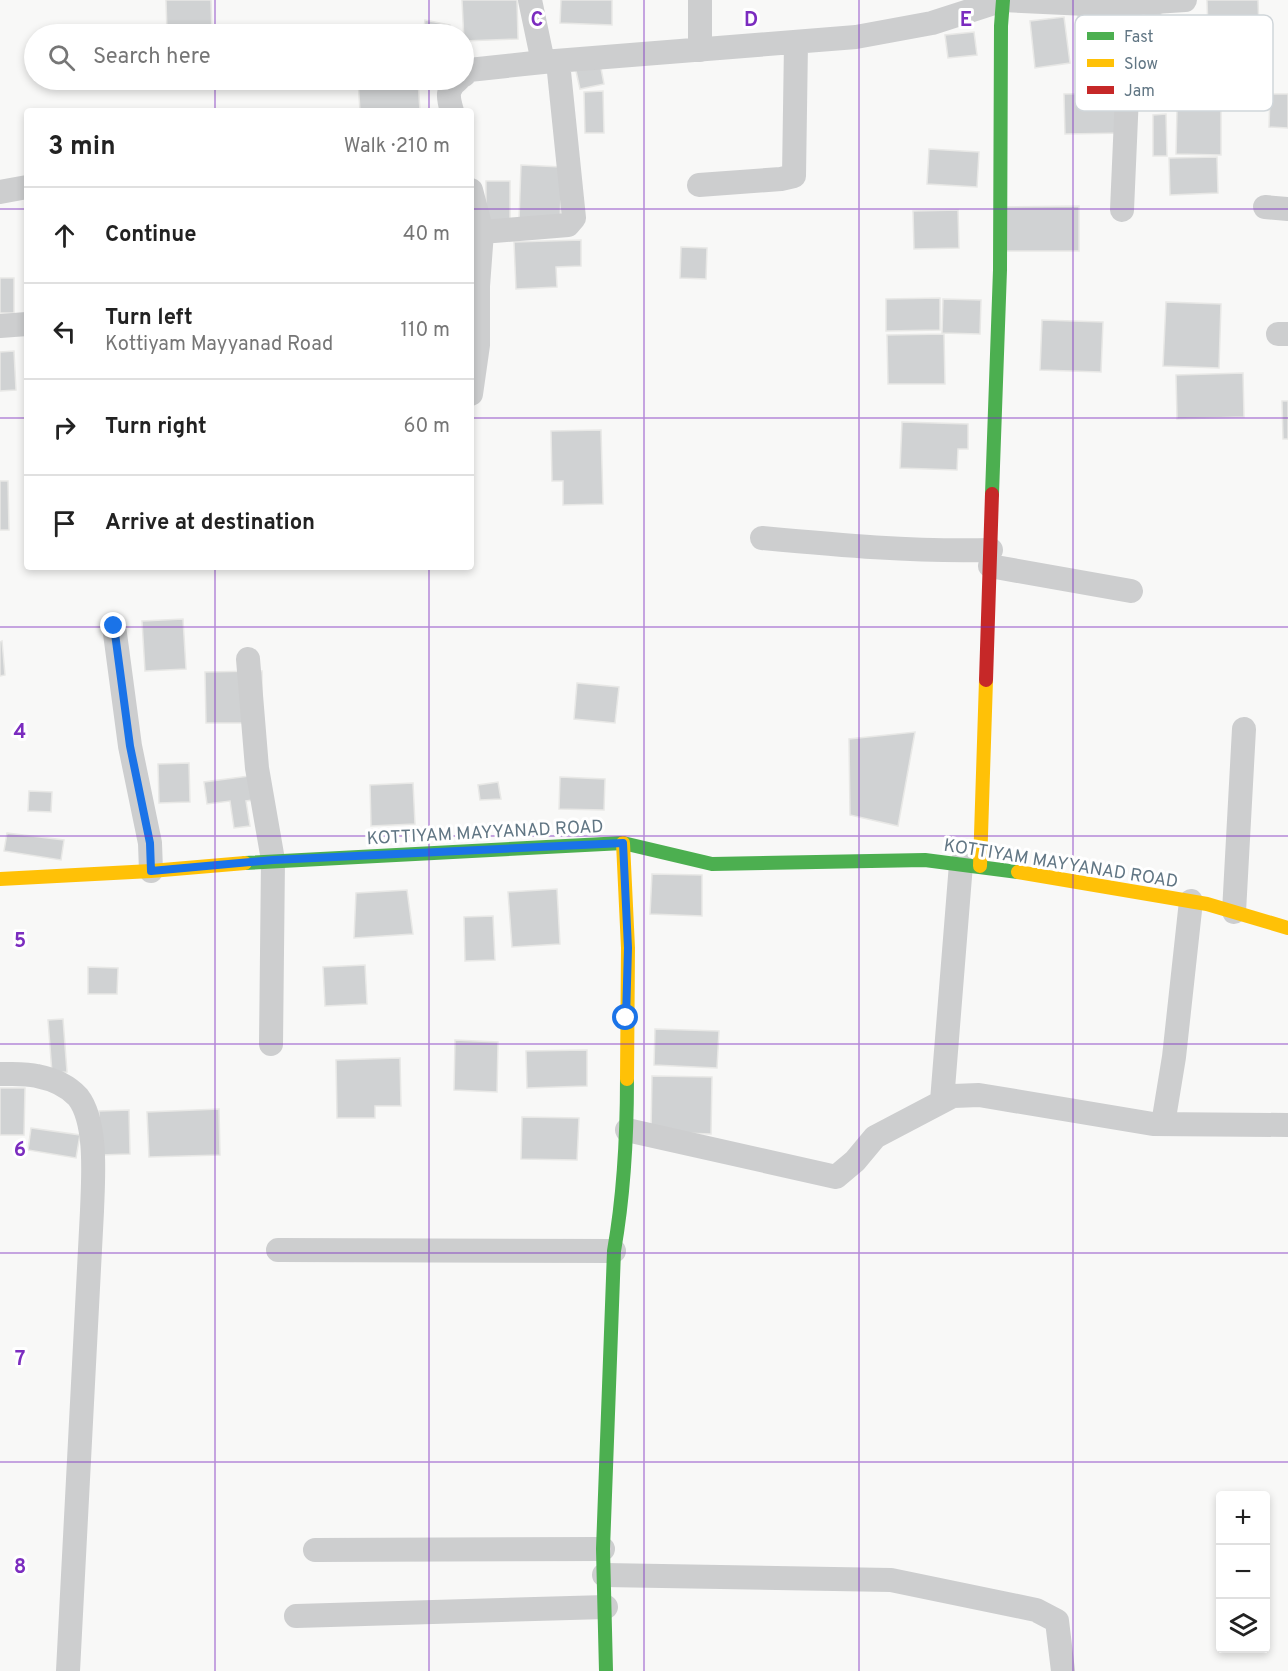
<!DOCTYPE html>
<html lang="en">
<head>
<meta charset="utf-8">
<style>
  :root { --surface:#fff; --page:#f2f2f2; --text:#222; --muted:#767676; --line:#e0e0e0 }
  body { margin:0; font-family:Overpass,sans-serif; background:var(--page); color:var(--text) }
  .controls { position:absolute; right:18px; bottom:18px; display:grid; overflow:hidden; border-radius:6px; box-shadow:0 3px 9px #0003 }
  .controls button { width:54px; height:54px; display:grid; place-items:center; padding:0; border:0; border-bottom:2px solid var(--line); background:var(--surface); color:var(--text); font:30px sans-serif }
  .stop { position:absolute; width:18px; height:18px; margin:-14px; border:4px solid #1a73e8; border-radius:50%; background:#fff }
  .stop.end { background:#1a73e8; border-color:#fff; box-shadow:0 2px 6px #0008 }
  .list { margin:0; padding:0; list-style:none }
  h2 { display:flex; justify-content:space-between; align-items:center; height:78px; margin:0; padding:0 24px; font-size:26px }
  h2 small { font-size:20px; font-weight:400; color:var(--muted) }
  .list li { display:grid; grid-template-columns:39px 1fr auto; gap:18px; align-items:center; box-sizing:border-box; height:96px; padding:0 24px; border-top:2px solid var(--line) }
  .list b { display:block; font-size:22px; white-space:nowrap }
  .list p { margin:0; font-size:20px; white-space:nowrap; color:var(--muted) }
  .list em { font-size:20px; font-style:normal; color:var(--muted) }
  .icon { flex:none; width:33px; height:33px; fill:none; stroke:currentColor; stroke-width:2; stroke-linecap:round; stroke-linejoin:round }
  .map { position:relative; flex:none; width:1288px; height:1671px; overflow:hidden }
  .search { position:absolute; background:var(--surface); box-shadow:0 3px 9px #0003; left:24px; top:24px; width:450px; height:66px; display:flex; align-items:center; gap:15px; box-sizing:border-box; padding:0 21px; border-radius:33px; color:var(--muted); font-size:22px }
  .panel { position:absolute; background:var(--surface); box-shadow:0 3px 9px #0003; left:24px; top:108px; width:450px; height:462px; border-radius:6px }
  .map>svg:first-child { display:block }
  .building { fill:#d0d2d3; stroke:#e8e8e6; stroke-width:1.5 }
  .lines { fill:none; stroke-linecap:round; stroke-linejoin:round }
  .street { stroke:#cdcecf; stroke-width:24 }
  .fast { stroke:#4caf50; stroke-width:14 }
  .slow { stroke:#ffc107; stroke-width:14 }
  .jam { stroke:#c62828; stroke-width:14 }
  .route { stroke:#1a73e8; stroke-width:8 }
  .grid { fill:none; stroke:#7b2cbf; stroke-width:1.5; stroke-opacity:0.55 }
  .labels { text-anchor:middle; stroke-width:6; stroke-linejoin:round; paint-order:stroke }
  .street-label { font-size:18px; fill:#617684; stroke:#fff }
  .key { fill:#fff; stroke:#d0d6da; stroke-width:1.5 }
  .key-label { font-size:16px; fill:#617684 }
  .grid-label { font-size:20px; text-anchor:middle; font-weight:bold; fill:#7b2cbf; stroke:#fff; stroke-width:6; stroke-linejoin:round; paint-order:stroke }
</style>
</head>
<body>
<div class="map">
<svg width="1288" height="1671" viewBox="0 0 1288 1671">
  <rect width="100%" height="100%" fill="#f8f8f7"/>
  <path class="building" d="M166 0H211L212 34H167Z
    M462 0H517L518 39 464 41Z
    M561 0H612V25L560 23Z
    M1144 0H1161L1162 29 1145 30Z
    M1207 0H1258L1260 58 1209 59Z
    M1116 5 1121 45 1082 50 1077 9Z
    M1064 17 1070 63 1035 68 1030 21Z
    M425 20 450 25 448 34H423Z
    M974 32 977 55 948 58 945 35Z
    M599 58 604 84 580 89 574 62Z
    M358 80H418L420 111H360Z
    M603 91 604 133H585L584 92Z
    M1126 93 1127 133 1065 134 1064 94Z
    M1270 94H1288V128L1269 127Z
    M1177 109H1221V155L1176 154Z
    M1166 114 1167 156H1153V115Z
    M929 149 979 152 977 187 927 184Z
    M1217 157 1218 193 1170 195 1169 158Z
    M521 165 562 167 560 221 519 220Z
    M486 181H510V221H486Z
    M1079 206V251H1002V207Z
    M958 210 959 248 914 249 913 211Z
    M581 240V266L556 267 557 287 516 289 514 242Z
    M681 247 707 248 706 279 680 278Z
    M0 278H14V313H0Z
    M940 298V330L886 331V299Z
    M943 299 981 300 980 334 942 333Z
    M1166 302 1221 304 1219 368 1163 366Z
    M1042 320 1103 322 1101 372 1040 370Z
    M944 334 945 384H888L887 335Z
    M14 351 16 390 0 391V352Z
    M1243 373 1244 417 1177 419 1176 375Z
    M1282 401H1288V439H1283Z
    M902 422 968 424V449H958L957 470 900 468Z
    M601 430 603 504 563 505V481H552L551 431Z
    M0 481H8L9 530H0Z
    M183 619 186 669 145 671 142 621Z
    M2 641 5 675 0 676V642Z
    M262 671V723H206L205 672Z
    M577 683 619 687 615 723 574 719Z
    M915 732 898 826 850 815 849 739Z
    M189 763 190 802 159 803 158 764Z
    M249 776 253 800 246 801 250 826 234 828 230 801 207 804 204 782Z
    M560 777 605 779 604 810 559 809Z
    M498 782 501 799 480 800 478 785Z
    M413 783 415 824 371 826 370 785Z
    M29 791 52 792 51 812 28 811Z
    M7 833 64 840 61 860 4 851Z
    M652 874 702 875V916L650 914Z
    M557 889 560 944 512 947 508 892Z
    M407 890 413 934 354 938 356 893Z
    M493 916 495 960 465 961 464 917Z
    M365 965 367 1004 325 1006 323 967Z
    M88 967 118 968 117 994H88Z
    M63 1019 67 1072 52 1073 48 1020Z
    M655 1029 719 1031 717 1068 654 1065Z
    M455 1040 498 1042 497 1092 454 1090Z
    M587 1050V1086L527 1088 526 1051Z
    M400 1058 401 1106H375V1118H337L336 1060Z
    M652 1076 712 1077 711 1134 651 1132Z
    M0 1088H25L24 1135H0Z
    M219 1109 220 1155 149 1157 147 1112Z
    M129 1110 130 1154 100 1155 99 1111Z
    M522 1117 579 1118 577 1160 521 1159Z
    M31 1128 80 1135 76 1158 28 1150Z"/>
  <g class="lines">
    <path class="street" d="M530 0 543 62
      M700 0V50
      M464 75 469 70 543 62 856 37 932 23 1003 0 1108 5 1185 0
      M452 111C448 98 446 88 458 80
      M699 185 781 179 794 176 796 43
      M471 190 482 232 478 286V345L471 394
      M0 192 27 187
      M1265 207 1288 209
      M1122 210 1131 3
      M482 232 568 225 574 218 558 62
      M0 326 27 324
      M1278 334H1288
      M762 538C838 545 914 552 991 550
      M990 566 1131 591
      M114 626 130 746 150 843 151 871
      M248 659 257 768 273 860 271 1044
      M1234 912 1244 729
      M0 1074C12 1074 26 1073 37 1076 52 1079 68 1086 78 1097 98 1123 93 1180 92 1211L68 1671
      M942 1101 961 864
      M1163 1124 1174 1057 1191 901
      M627 1130 836 1177 855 1161 875 1137 953 1096 979 1095 1153 1124 1288 1125
      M278 1250 614 1251
      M315 1550 603 1549
      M604 1575 891 1580 1036 1610 1057 1621 1063 1671
      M296 1616 606 1607"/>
    <path class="fast" d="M992 494 1000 270 1001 26 1003 0
      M245 863 623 843 712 864 925 860 1018 872
      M606 1671 603 1549 614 1251C624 1194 627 1137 627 1079"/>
    <path class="slow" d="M623 843 628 948 627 1079
      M980 866 986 680
      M1018 872 1207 904 1288 928
      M0 879 151 871 245 863"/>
    <path class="jam" d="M986 680 992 494"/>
  </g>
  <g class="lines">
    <path class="route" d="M114 626 130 746 150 843 151 871 273 860 623 843 628 948 626 1018"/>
  </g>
  <path class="grid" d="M215 0V34M429 0V34M644 0V1671M859 0V1671M1073 0V1671M215 80V111M429 80V111M0 209H27M471 209H1288M0 418H27M471 418H1288M215 567V1671M429 567V1671M0 627H1288M0 836H1288M0 1044H1288M0 1253H1288M0 1462H1288"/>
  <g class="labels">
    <g class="street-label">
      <text transform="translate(485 832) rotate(-3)" y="6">KOTTIYAM MAYYANAD ROAD</text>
      <text transform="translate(1061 863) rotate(9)" y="6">KOTTIYAM MAYYANAD ROAD</text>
    </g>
  </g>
  <rect x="1075" y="15" width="198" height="96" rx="9" class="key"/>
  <rect x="1087" y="32" width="27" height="8" fill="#4caf50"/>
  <rect x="1087" y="59" width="27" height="8" fill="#ffc107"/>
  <rect x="1087" y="86" width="27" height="8" fill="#c62828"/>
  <g class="key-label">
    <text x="1124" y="42">Fast</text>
    <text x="1124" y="69">Slow</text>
    <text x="1124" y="96">Jam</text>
  </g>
  <g class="grid-label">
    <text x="537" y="26">C</text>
    <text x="751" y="26">D</text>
    <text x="966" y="26">E</text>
    <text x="20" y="738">4</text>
    <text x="20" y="947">5</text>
    <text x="20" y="1156">6</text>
    <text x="20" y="1365">7</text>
    <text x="20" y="1573">8</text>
  </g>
</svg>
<div class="controls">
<button>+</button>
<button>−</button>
<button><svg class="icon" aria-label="layers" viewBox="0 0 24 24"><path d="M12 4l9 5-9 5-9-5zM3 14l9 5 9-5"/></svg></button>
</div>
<div class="stop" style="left:626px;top:1018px"></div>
<div class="stop end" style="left:114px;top:626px"></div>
<div class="search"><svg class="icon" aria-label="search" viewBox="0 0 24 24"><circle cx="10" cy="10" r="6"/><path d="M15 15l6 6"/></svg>Search here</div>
<section class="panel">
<h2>3 min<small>Walk · 210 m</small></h2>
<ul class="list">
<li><svg class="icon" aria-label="ahead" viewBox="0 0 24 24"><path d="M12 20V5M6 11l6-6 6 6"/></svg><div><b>Continue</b></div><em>40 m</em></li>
<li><svg class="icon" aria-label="left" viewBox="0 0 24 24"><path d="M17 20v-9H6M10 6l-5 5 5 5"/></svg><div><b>Turn left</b><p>Kottiyam Mayyanad Road</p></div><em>110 m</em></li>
<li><svg class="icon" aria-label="right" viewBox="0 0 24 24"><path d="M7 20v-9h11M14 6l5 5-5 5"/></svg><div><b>Turn right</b></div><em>60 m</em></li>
<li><svg class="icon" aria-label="arrive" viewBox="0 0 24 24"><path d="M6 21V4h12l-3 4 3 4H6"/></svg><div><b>Arrive at destination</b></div></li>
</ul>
</section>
</div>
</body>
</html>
